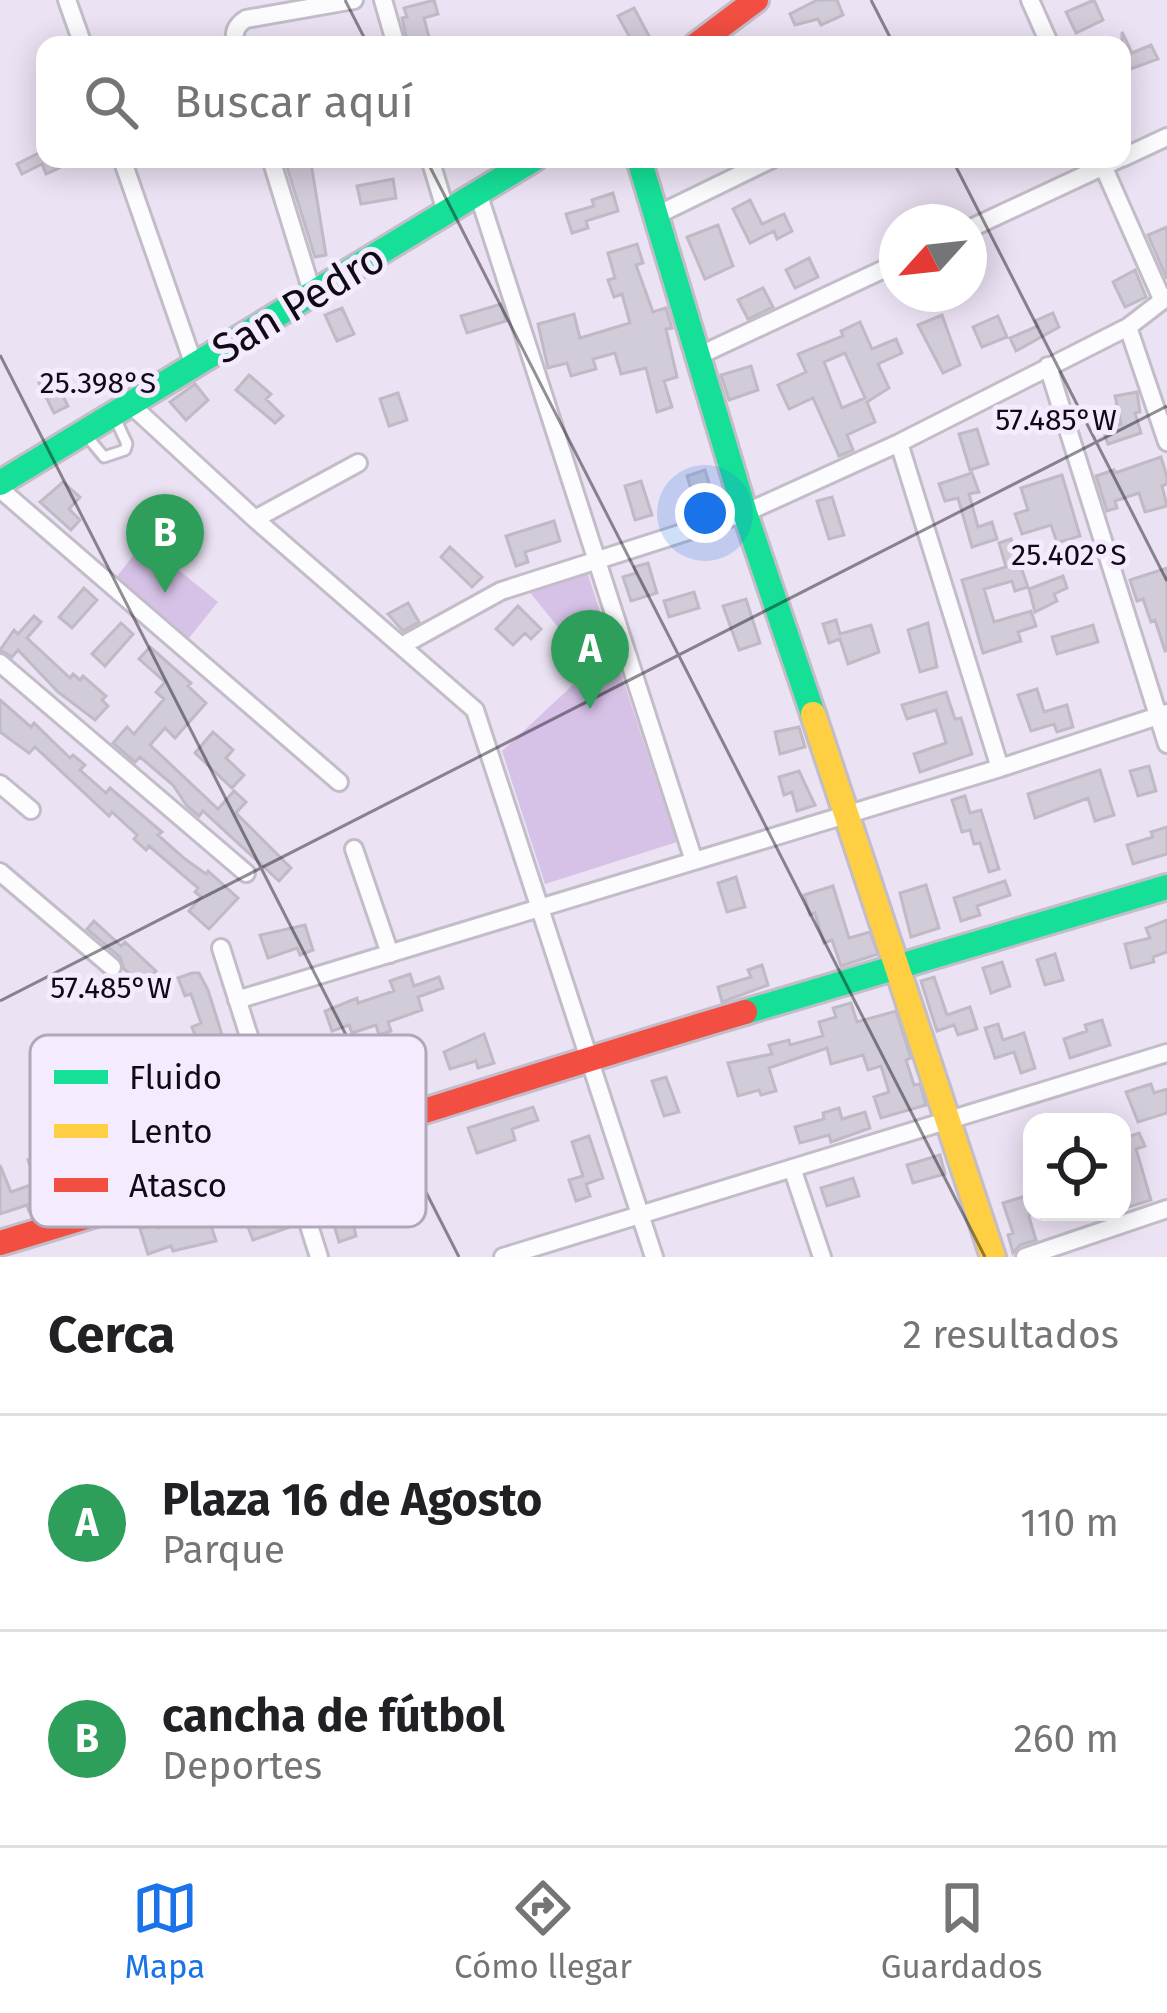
<!DOCTYPE html>
<html lang="es">
<head>
<meta charset="utf-8">
<style>
  :root { --surface:#fff; --page:#f2f2f2; --text:#202124; --muted:#757577; --line:#e0e0e0; --accent:#1a73e8 }
  body { margin:0; font-family:"Fira Sans",sans-serif; background:var(--page); color:var(--text) }
  .controls { position:absolute; right:36px; bottom:36px; display:grid; overflow:hidden; border-radius:24px; box-shadow:0 6px 30px #0003 }
  .controls button { width:108px; height:108px; display:grid; place-items:center; padding:0; border:0; border-bottom:3px solid var(--line); background:var(--surface); color:var(--text); font:60px sans-serif }
  .compass { position:absolute; left:879px; top:204px; width:108px; height:108px; border-radius:50%; background:var(--surface); box-shadow:0 6px 30px #0003; rotate:243deg }
  .you { position:absolute; left:705px; top:513px; width:42px; height:42px; margin:-30px; border:9px solid #fff; border-radius:50%; background:#1a73e8; box-shadow:0 0 0 18px #1a73e833 }
  .badge { display:grid; place-items:center; width:78px; height:78px; border-radius:50%; background:var(--accent); color:#fff; font-size:39px; font-weight:700 }
  .pin { position:absolute; translate:-50% -99px; filter:drop-shadow(0 3px 6px #0008) }
  .pin::after { content:''; position:absolute; top:63px; width:42px; height:36px; background:inherit; clip-path:polygon(0 0,100% 0,50% 100%) }
  .list { margin:0; padding:0; list-style:none }
  h2 { display:flex; justify-content:space-between; align-items:center; height:156px; margin:0; padding:0 48px; font-size:51px }
  h2 small { font-size:39px; font-weight:400; color:var(--muted) }
  .list li { display:grid; grid-template-columns:78px 1fr auto; gap:36px; align-items:center; box-sizing:border-box; height:216px; padding:0 48px; border-top:3px solid var(--line) }
  .list b { display:block; font-size:45px; white-space:nowrap }
  .list p { margin:0; font-size:39px; white-space:nowrap; color:var(--muted) }
  .list em { font-size:39px; font-style:normal; color:var(--muted) }
  .icon { flex:none; width:66px; height:66px; fill:none; stroke:currentColor; stroke-width:2; stroke-linecap:round; stroke-linejoin:round }
  .map { position:relative; flex:none; width:1167px; height:1257px; overflow:hidden }
  .search { position:absolute; background:var(--surface); box-shadow:0 6px 30px #0003; left:36px; right:36px; top:36px; height:132px; display:flex; align-items:center; gap:30px; box-sizing:border-box; padding:0 42px; border-radius:24px; color:var(--muted); font-size:45px }
  .sheet { height:588px; background:var(--surface) }
  nav { display:flex; justify-content:space-around; align-items:center; box-sizing:border-box; height:168px; border-top:3px solid var(--line); background:var(--surface); font-size:33px; color:var(--muted) }
  nav a { display:grid; justify-items:center; gap:6px }
  nav .on { color:var(--accent) }
  .map>svg:first-child { display:block }
  .green { fill:#d7c2e7 }
  .building { fill:#d2cbd8; stroke:#c0b9c6; stroke-width:3; fill-rule:evenodd }
  .lines { fill:none; stroke-linecap:round; stroke-linejoin:round }
  .lane-casing { stroke:#c3bcc9; stroke-width:15 }
  .street-casing { stroke:#c3bcc9; stroke-width:22 }
  .fast-casing { stroke:#c3bcc9; stroke-width:30 }
  .slow-casing { stroke:#c3bcc9; stroke-width:30 }
  .jam-casing { stroke:#c3bcc9; stroke-width:30 }
  .lane { stroke:#fcfbfd; stroke-width:9 }
  .street { stroke:#fcfbfd; stroke-width:16 }
  .fast { stroke:#16e098; stroke-width:24 }
  .slow { stroke:#ffcf43; stroke-width:24 }
  .jam { stroke:#f24e42; stroke-width:24 }
  .ticks { fill:none; stroke:#100a14; stroke-width:3; stroke-opacity:0.45 }
  .labels { text-anchor:middle; stroke-width:10; stroke-linejoin:round; paint-order:stroke }
  .street-label { font-size:42px; fill:#100a14; stroke:#f5ebfe }
  .key { fill:#f5ebfe; stroke:#b0a8b8; stroke-width:3 }
  .key-label { font-size:33px; fill:#100a14 }
  .ticks-label { font-size:30px; text-anchor:middle; fill:#100a14; stroke:#f5ebfe; stroke-width:10; stroke-linejoin:round; paint-order:stroke }
</style>
</head>
<body>
<div class="map">
<svg width="1167" height="1257" viewBox="0 0 1167 1257">
  <rect width="100%" height="100%" fill="#ebe2f3"/>
  <path class="green" d="M144 542 218 602 185 643 111 584Z
    M586 569 677 842 545 884 502 751 591 668 528 590Z"/>
  <path class="building" d="M434 0 438 14 424 18 431 45H408L402 18 407 17 404 8Z
    M817 0H837L843 15 821 25 818 19 795 25 790 14Z
    M1094 0 1103 20 1076 33 1066 12Z
    M634 8 650 38 644 42 646 45H634L618 16Z
    M1122 32 1132 53 1151 45 1158 59 1122 72Z
    M45 150V159H55L59 168 46 174 42 164 22 174 17 164Z
    M311 163 326 255 315 257 287 167Z
    M393 179 396 198 361 204 357 186Z
    M613 193 618 211 586 221 588 228 572 233 566 214 594 206 592 200Z
    M750 200 762 224 784 214 792 231 777 239 774 231 750 243 733 209Z
    M718 225 733 266 705 279 687 237Z
    M1167 227V279L1148 235Z
    M637 244 643 263 636 265 653 312 666 308 672 328 666 329 677 377 664 381 672 407 657 412 646 368 621 374 615 353 593 359 596 369 571 376 567 363 548 368 538 324 574 314 580 338 630 323 622 294 614 297 608 280 615 278 608 253Z
    M809 258 818 277 795 288 786 270Z
    M1135 270 1146 297 1125 307 1113 282Z
    M763 288 773 307 748 319 738 300Z
    M501 304 506 321 467 333 461 316Z
    M342 308 354 334 337 341 325 315Z
    M1053 313 1059 327 1016 351 1010 338 1038 326 1035 321Z
    M942 315 960 365 943 373 918 325Z
    M998 316 1007 337 982 347 973 327Z
    M860 322 872 349 896 339 902 353 878 364 889 388 867 402 875 422 847 435 853 450 839 456 813 398 789 409 778 385 806 372 798 354 843 336 841 331ZM845 353 865 398 842 408 824 362Z
    M751 366 758 390 729 400 721 375Z
    M249 375 271 394 266 399 283 416 275 423 236 390Z
    M53 376 68 406 54 413 39 383Z
    M195 384 208 400 186 420 170 402Z
    M1137 392 1140 412 1135 413 1141 433 1108 444 1103 430 1121 424 1115 396Z
    M398 393 407 420 389 426 380 399Z
    M977 429 988 464 970 470 959 434Z
    M1161 457 1167 477V484L1162 486 1167 506 1145 512 1139 493 1115 501 1117 508 1107 511 1096 476 1114 470 1115 473Z
    M705 470 713 496 695 502 687 476Z
    M972 473 979 492 969 494 978 527 992 522 997 539 972 547 958 498 945 501 939 484Z
    M1062 475 1080 536 1057 543 1051 525 1022 534 1015 514 1028 510 1021 488Z
    M641 481 652 515 635 520 625 486Z
    M63 482 80 497 69 509 80 520 71 530 40 502Z
    M832 497 844 535 829 539 817 501Z
    M554 521 560 541 525 552 528 562 516 566 506 536Z
    M1011 539 1028 587 1015 591 1012 581 984 589 994 622 1031 611 1036 626 1018 632 1021 641 983 653 962 580 1006 567 999 543Z
    M450 547 482 577 472 587 441 557Z
    M648 563 657 593 631 601 623 577 636 573 634 567Z
    M1167 568V650L1165 651 1155 620 1151 622 1143 599 1137 601 1130 580Z
    M1063 576 1067 588 1054 594 1057 601 1035 612 1029 589Z
    M84 588 97 600 72 628 59 617Z
    M694 592 699 608 669 617 664 601Z
    M746 599 760 643 739 650 723 606Z
    M408 603 419 622 403 631 388 614Z
    M518 606 541 629 531 639 525 633 513 645 496 629Z
    M34 616 41 622 27 638 70 678 73 674 80 680 83 676 106 696 102 700 108 706 95 720 58 692 18 650 12 657 0 650 14 630 18 634Z
    M836 620 840 634 871 625 879 652 848 664 840 639 829 643 823 624Z
    M121 623 133 634 105 666 92 654Z
    M928 623 937 667 920 672 908 630Z
    M1093 625 1098 642 1057 654 1052 637Z
    M150 647 191 683 188 686 206 703 175 738 165 728 150 745 218 809 234 791 246 802 236 813 291 868 279 881 203 811 199 816 187 806 173 785 140 757 135 762 113 743 127 727 134 734 164 699 156 692 165 682 139 659Z
    M1037 689 1044 712 1067 705 1073 727 1057 732 1054 724 1031 731 1018 695Z
    M946 692 955 719 961 718 972 754 920 772 914 754 946 743 936 710 907 719 902 705Z
    M0 700 31 727 34 723 70 758 73 755 85 765 80 770 106 793 110 788 162 832 158 835 185 859 206 874 208 871 238 898 209 929 189 911 201 897 195 892 198 888 149 846 146 850 134 839 137 835 112 812 109 816 35 747 29 753 0 732Z
    M799 727 805 747 780 754 775 732Z
    M213 732 233 750 226 758 244 775 232 788 195 753Z
    M1149 766 1156 791 1138 796 1130 771Z
    M1100 770 1114 815 1095 821 1088 798 1035 818 1028 794Z
    M799 771 815 805 797 811 792 792 784 795 779 777Z
    M965 796 970 813 981 810 999 869 989 872 980 843 974 844 970 830 962 832 952 800Z
    M1167 827V854L1133 864 1127 845 1153 837 1151 832Z
    M736 877 745 907 727 912 718 883Z
    M1005 881 1010 895 977 906 980 915 961 921 954 898Z
    M926 885 939 928 911 937 900 893Z
    M833 886 849 938 870 932 878 954 841 966 832 940 824 943 815 913 810 915 804 895Z
    M1167 920V952L1153 957 1154 962 1131 968 1125 944 1150 938 1146 928Z
    M94 921 121 946 125 942 156 971 143 985 124 969 120 957 87 929Z
    M305 925 313 950 300 955 297 948 268 958 260 935Z
    M1055 954 1063 980 1045 985 1037 960Z
    M1002 962 1010 986 991 993 983 968Z
    M762 965 768 985 722 1002 718 987 751 977 748 970Z
    M192 973H199L208 990 223 1038 199 1046 192 1027 201 1023 191 994 185 996 178 978Z
    M410 974 414 986 439 977 443 988 418 997 422 1010 388 1022 391 1031 379 1035 376 1025 352 1033 349 1025 332 1031 325 1011 357 998 358 1003 394 991 390 981Z
    M934 977 947 1015 970 1007 977 1029 958 1035 954 1025 937 1031 921 981Z
    M851 1003 857 1022 896 1011 911 1058 906 1060 914 1085 920 1084 926 1105 881 1118 874 1097 889 1092 881 1066 868 1070 863 1055 831 1064 827 1048 769 1068 776 1091 761 1095 759 1090 738 1096 728 1063 772 1054 769 1045 789 1040 790 1045 823 1036 819 1022 836 1017 833 1008Z
    M1102 1020 1110 1045 1070 1058 1064 1039 1087 1031 1085 1025Z
    M998 1024 1003 1040 1024 1033 1035 1068 1021 1073 1014 1052 995 1058 985 1028Z
    M484 1034 494 1063 478 1068 476 1061 450 1069 444 1052Z
    M666 1077 679 1112 664 1116 652 1081Z
    M1151 1084 1154 1093 1167 1089V1113L1138 1122 1126 1092Z
    M533 1107 538 1120 512 1129 515 1140 477 1153 468 1128Z
    M839 1108 842 1119 865 1112 870 1128 831 1142 829 1135 800 1143 795 1127 824 1119 823 1113Z
    M1139 1133 1145 1146 1136 1149 1151 1200 1122 1209V1139Z
    M589 1136 603 1178 586 1184 590 1196 576 1201 569 1180 583 1176 572 1142Z
    M70 1137 76 1155 81 1153 93 1188 64 1197 66 1205 47 1212 44 1206 29 1211 27 1205 0 1214V1165L11 1192 36 1183 28 1160 49 1152 47 1145Z
    M940 1155 945 1174 913 1183 907 1165Z
    M342 1173 356 1236 339 1242 321 1180Z
    M275 1178 290 1227 253 1240 248 1227 269 1220 257 1184Z
    M853 1178 859 1196 827 1206 821 1188Z
    M1032 1194 1029 1217 1036 1240 1020 1245 1013 1253 1008 1235 1013 1233 1003 1203Z
    M196 1208 198 1216 207 1213 216 1241 173 1251 171 1246 148 1254 140 1229 157 1223 158 1228 188 1218 185 1212Z"/>
  <g class="lines">
    <g class="lane-casing">
      <path id="lane" d="M86 435 104 457 125 450 127 444 115 418"/>
    </g>
    <g class="street-casing">
      <path id="street" d="M67 0 83 45
        M383 0 396 45
        M1030 0 1050 45
        M236 45C233 33 235 26 246 19L354 0
        M1122 158 1167 137
        M122 159 194 365
        M271 159 313 295
        M430 159 447 215
        M1100 159 1162 299
        M479 196 694 861
        M655 216 772 159
        M969 229 1119 159
        M1128 327 1167 442
        M698 356 897 263
        M1048 366 1167 744
        M130 404 255 519 475 710 654 1257
        M899 443 1000 768
        M0 489 339 782
        M255 519 358 463
        M403 645 501 591 745 513 899 443 1128 327 1167 297
        M0 663 246 873
        M0 784 31 810
        M354 849 390 954
        M0 872 112 967
        M221 948 319 1257
        M237 1000 1000 768 1167 713
        M93 1082 130 1203
        M792 1168 822 1257
        M503 1257 1167 1053
        M1025 1257 1167 1209"/>
    </g>
    <g class="fast-casing">
      <path id="fast" d="M639 159 745 513 813 714
        M0 483 534 159
        M745 1012 1167 887"/>
    </g>
    <g class="slow-casing">
      <path id="slow" d="M813 714 993 1257"/>
    </g>
    <g class="jam-casing">
      <path id="jam" d="M696 45 756 0
        M0 1243C249 1169 495 1086 745 1012"/>
    </g>
    <use href="#lane" class="lane"/>
    <use href="#street" class="street"/>
    <use href="#fast" class="fast"/>
    <use href="#slow" class="slow"/>
    <use href="#jam" class="jam"/>
  </g>
  <path class="ticks" d="M345 0 368 45M871 0 894 45M426 159 985 1257M952 159 1167 581M0 355 459 1257M0 1001 1167 406"/>
  <g class="labels">
    <g class="street-label">
      <text transform="translate(298 303) rotate(-31)" y="15">San Pedro</text>
    </g>
  </g>
  <rect x="30" y="1035" width="396" height="192" rx="18" class="key"/>
  <rect x="54" y="1070" width="54" height="14" fill="#16e098"/>
  <rect x="54" y="1124" width="54" height="14" fill="#ffcf43"/>
  <rect x="54" y="1178" width="54" height="14" fill="#f24e42"/>
  <g class="key-label">
    <text x="129" y="1089">Fluido</text>
    <text x="129" y="1143">Lento</text>
    <text x="129" y="1197">Atasco</text>
  </g>
  <g class="ticks-label">
    <text x="98" y="393">25.398°S</text>
    <text x="1056" y="430">57.485°W</text>
    <text x="1069" y="565">25.402°S</text>
    <text x="111" y="998">57.485°W</text>
  </g>
</svg>
<div class="controls">
<button><svg class="icon" aria-label="locate" viewBox="0 0 24 24"><circle cx="12" cy="12" r="6"/><path d="M12 2v4M12 18v4M2 12h4M18 12h4"/></svg></button>
</div>
<svg class="compass" viewBox="-18 -18 36 36"><path d="M0-13l5 13h-10z" fill="#e53935"/><path d="M0 13l5-13h-10z" fill="#757577"/></svg>
<div class="you"></div>
<div class="pin badge" style="left:590px;top:709px;background:#2e9e5b">A</div>
<div class="pin badge" style="left:165px;top:593px;background:#2e9e5b">B</div>
<div class="search"><svg class="icon" aria-label="search" viewBox="0 0 24 24"><circle cx="10" cy="10" r="6"/><path d="M15 15l6 6"/></svg>Buscar aquí</div>
</div>
<section class="sheet">
<h2>Cerca<small>2 resultados</small></h2>
<ul class="list">
<li><span class="badge" style="background:#2e9e5b">A</span><div><b>Plaza 16 de Agosto</b><p>Parque</p></div><em>110 m</em></li>
<li><span class="badge" style="background:#2e9e5b">B</span><div><b>cancha de fútbol</b><p>Deportes</p></div><em>260 m</em></li>
</ul>
</section>
<nav>
<a class="on"><svg class="icon" aria-label="map" viewBox="0 0 24 24"><path d="M3 6l6-2 6 2 6-2v14l-6 2-6-2-6 2zM9 4v14M15 6v14"/></svg>Mapa</a>
<a><svg class="icon" aria-label="directions" viewBox="0 0 24 24"><path d="M12 3l9 9-9 9-9-9zM9 14v-3h6M13 9l2 2-2 2"/></svg>Cómo llegar</a>
<a><svg class="icon" aria-label="saved" viewBox="0 0 24 24"><path d="M7 4h10v16l-5-4-5 4z"/></svg>Guardados</a>
</nav>
</body>
</html>
